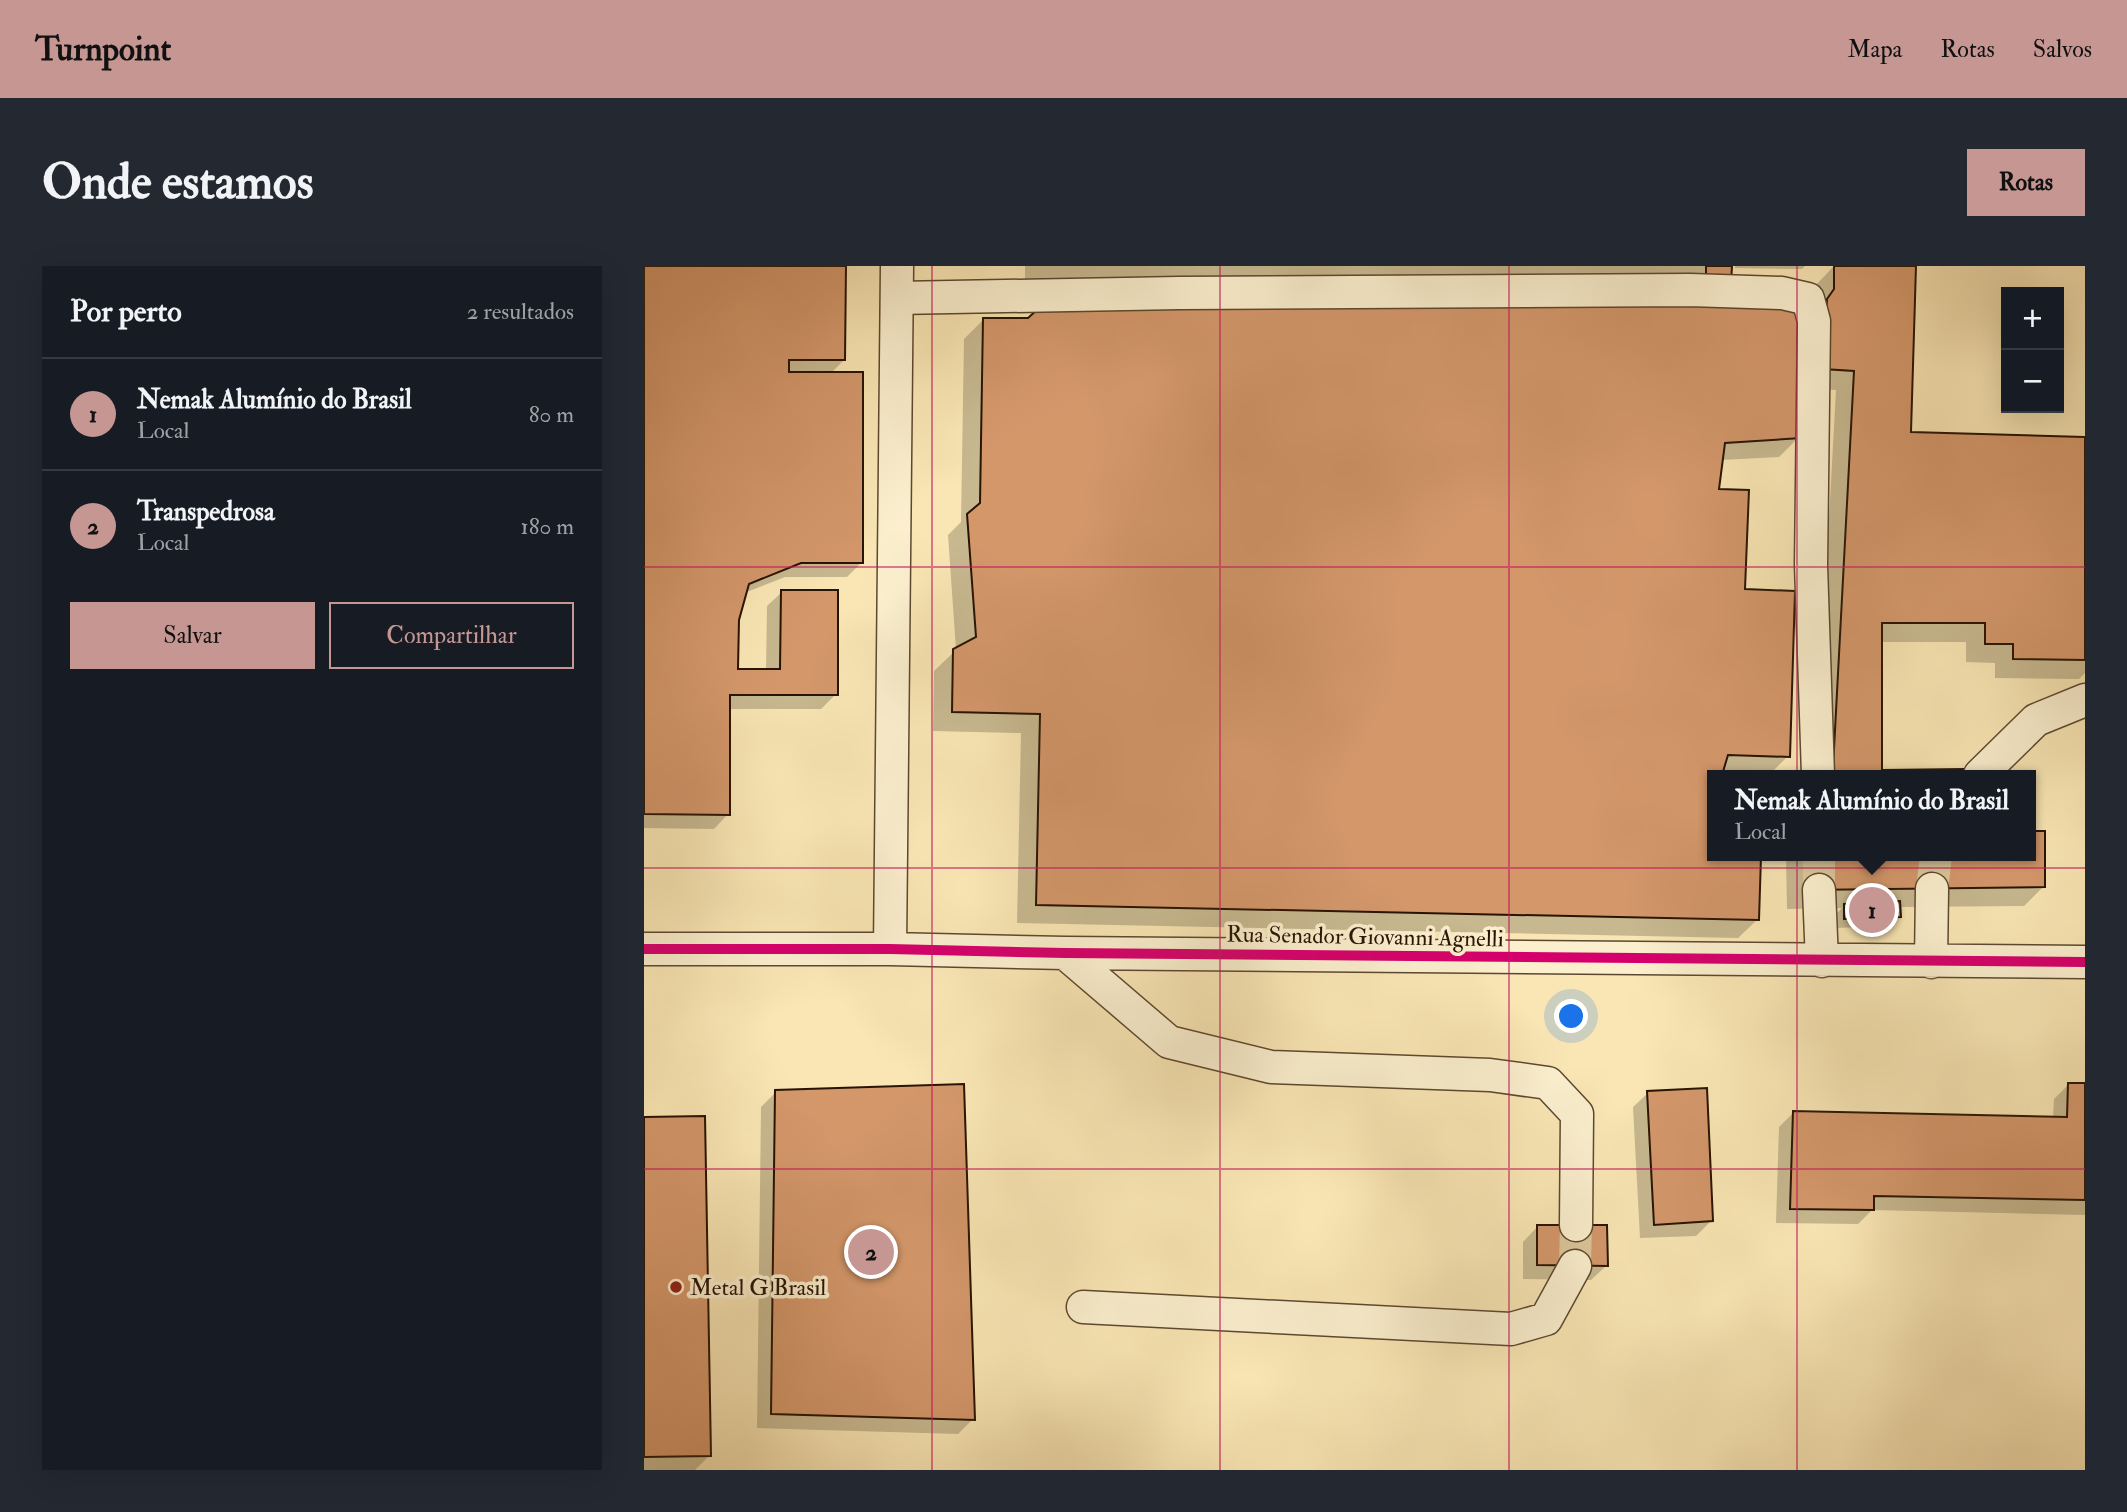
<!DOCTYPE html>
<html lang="pt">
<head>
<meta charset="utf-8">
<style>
  :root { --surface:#171b24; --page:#242831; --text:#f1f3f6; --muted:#9ea1a6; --line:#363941; --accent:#c59692 }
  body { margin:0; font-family:"IM FELL Double Pica",serif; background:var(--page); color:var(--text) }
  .controls { position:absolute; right:21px; top:21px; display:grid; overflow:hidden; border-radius:0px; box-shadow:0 7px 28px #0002 }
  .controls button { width:63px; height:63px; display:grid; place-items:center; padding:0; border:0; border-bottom:2px solid var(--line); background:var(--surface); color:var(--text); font:35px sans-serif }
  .you { position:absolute; left:928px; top:751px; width:24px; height:24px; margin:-18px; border:5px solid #fff; border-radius:50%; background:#1a73e8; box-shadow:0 0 0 10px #1a73e833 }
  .badge { display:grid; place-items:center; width:46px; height:46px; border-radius:50%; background:var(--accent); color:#111; font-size:23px; font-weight:700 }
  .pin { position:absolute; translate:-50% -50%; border:4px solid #fff; box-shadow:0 2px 7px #0006 }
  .popup { position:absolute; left:1063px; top:504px; width:329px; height:91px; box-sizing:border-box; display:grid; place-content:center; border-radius:0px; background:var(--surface); filter:drop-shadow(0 2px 5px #0005); font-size:23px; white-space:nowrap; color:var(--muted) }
  .popup b { font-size:26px; color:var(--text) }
  .popup::after { content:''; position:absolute; left:50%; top:100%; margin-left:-14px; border:14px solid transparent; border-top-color:var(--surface) }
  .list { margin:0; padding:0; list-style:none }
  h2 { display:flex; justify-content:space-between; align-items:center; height:91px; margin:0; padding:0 28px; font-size:30px }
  h2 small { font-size:23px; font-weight:400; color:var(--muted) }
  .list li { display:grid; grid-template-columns:46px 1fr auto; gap:21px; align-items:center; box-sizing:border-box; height:112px; padding:0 28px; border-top:2px solid var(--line) }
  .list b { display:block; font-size:26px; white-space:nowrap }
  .list p { margin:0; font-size:23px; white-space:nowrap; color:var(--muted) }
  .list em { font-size:23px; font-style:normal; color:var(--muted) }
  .actions { display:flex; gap:14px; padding:21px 28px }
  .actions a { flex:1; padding:16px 0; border:2px solid var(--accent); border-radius:0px; text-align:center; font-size:24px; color:var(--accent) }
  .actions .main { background:var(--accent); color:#111 }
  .map { position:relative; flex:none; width:1441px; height:1204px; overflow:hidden; border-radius:0px }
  header { display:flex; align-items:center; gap:42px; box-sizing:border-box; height:98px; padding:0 35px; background:var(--accent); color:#111 }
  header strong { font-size:33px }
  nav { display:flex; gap:38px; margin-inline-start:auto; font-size:24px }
  .intro { display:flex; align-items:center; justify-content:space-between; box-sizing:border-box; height:168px; padding:0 42px }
  h1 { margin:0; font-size:49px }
  .button { padding:18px 32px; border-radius:0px; background:var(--accent); color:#111; font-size:24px; font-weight:700 }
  main { display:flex; gap:42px; padding:0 42px }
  aside { flex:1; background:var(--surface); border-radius:0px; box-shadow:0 7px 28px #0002 }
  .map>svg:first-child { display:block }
  .shadow { fill:#0003 }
  .building { fill:#d3976a; stroke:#281404; stroke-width:2 }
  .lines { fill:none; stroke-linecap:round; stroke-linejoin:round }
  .minor-tunnel { stroke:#dac69a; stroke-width:32; stroke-dasharray:32 16; stroke-linecap:butt }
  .minor-casing { stroke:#5c4830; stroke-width:35 }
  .minor { stroke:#fbefce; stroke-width:32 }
  .cycleway-casing { stroke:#fbefce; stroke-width:15 }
  .cycleway { stroke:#d6006c; stroke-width:10 }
  .grid { fill:none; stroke:#c2185b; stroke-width:2; stroke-opacity:0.55 }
  .poi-dot { fill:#8f2418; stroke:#fbefce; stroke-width:2.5 }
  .labels { text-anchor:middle; stroke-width:7; stroke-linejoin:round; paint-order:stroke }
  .street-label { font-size:23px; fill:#281404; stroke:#fbefce }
  .poi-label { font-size:23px; fill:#281404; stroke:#fbefce; text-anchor:start }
</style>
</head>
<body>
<header>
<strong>Turnpoint</strong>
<nav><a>Mapa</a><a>Rotas</a><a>Salvos</a></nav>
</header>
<div class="intro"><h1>Onde estamos</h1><a class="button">Rotas</a></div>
<main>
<aside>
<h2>Por perto<small>2 resultados</small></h2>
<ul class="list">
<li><span class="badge">1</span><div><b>Nemak Alumínio do Brasil</b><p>Local</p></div><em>80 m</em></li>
<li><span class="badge">2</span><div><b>Transpedrosa</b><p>Local</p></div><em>180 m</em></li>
</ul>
<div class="actions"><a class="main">Salvar</a><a>Compartilhar</a></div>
</aside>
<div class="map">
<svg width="1441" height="1204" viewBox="0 0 1441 1204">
  <rect width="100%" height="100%" fill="#f9e6b4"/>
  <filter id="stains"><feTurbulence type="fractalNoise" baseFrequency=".00286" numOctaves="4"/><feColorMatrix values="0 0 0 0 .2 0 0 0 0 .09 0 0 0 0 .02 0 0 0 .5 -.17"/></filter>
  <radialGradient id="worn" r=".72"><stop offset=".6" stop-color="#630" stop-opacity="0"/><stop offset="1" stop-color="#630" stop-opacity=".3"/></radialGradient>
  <path class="shadow" d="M0 0H200V94L186 108 217 297 203 311H141L100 327 93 354V405H122L123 340 138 326 192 428 177 443H85L84 548 70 563 0 562Z
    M381 0H1087L1084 37 1155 171 1135 191 1077 194 1073 225 1144 490 1125 509H1069V590H1115L1114 653 1094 672 373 657 377 467 289 465 290 405 312 384 304 269 317 256 320 73 339 54H385L394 44 381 17Z
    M1091 0H1161L1158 3 1091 2Z
    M1190 0H1270L1265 168 1441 173V407L1435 413 1351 412V397L1322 396V376H1236L1237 505H1320V509H1171L1192 124 1160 122 1171 20Z
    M1142 590H1387L1399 621 1380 640 1255 641V650L1245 660 1191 662V649L1198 642 1143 643Z
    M1425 818 1441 819V949L1228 944 1214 958 1132 957 1135 861 1149 847 1409 852 1410 833Z
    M132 826 329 1153 314 1168 113 1162 117 841Z
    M1004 827 1067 955 1052 970 996 972 989 841Z
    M0 853 65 1190 51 1204H0Z
    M893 961 962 1000 947 1014 879 1013V976Z"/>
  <path class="building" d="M0 0H202L201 94H145V106H219V297H157L105 318 95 354 94 403H136L137 324H194V429H86V549L0 548Z
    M1062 0H1088L1086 35 1158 39 1157 172 1081 177 1075 223 1105 224 1101 323 1151 325 1146 491 1084 489 1078 509H1069V590H1117L1115 654 392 639 396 448 308 446 309 383 332 371 323 248 336 237 339 52H384L394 43 1062 38Z
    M1190 0H1272L1267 166 1441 171V394L1369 393V378H1341V357H1238V504L1321 503V509H1172L1189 502 1210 105 1179 103 1183 33 1190 23Z
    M1387 565H1401V621L1162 624 1161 590H1387Z
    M1256 635 1257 651 1200 653V638Z
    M1424 817H1441V934L1230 930V944L1146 943 1149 845 1423 851Z
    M320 818 331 1154 127 1148 131 824Z
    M1063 822 1069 955 1010 959 1003 825Z
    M61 850 67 1190 0 1191V851Z
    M893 959H963L964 1000 893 999Z"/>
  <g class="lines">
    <path class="minor-tunnel" d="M1175 590V624
      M1288 623 1292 590
      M931 1000 932 959"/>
    <g class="minor-casing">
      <path id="minor" d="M253 32 535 27 1046 24 1138 27 1164 33 1170 55 1167 299 1174 509
        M1336 509 1392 454 1441 434
        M1175 624 1178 695
        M0 683H246L421 687 1441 696
        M246 683 253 0
        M421 687 525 776 627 801 846 809 904 817 933 848 932 959
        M1287 696 1288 623
        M439 1041 867 1063 902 1053 931 1000"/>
    </g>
    <use href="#minor" class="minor"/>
    <g class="cycleway-casing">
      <path id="cycleway" d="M0 683H246L421 687 1441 696"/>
    </g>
    <use href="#cycleway" class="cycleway"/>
  </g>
  <path class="grid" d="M288 0V1204M576 0V1204M865 0V1204M1153 0V1204M0 301H1441M0 602H1441M0 903H1441"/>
  <circle class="poi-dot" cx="32" cy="1021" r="7"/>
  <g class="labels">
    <g class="street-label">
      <text transform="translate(721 670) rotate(1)" y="8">Rua Senador Giovanni Agnelli</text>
    </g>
    <g class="poi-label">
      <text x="46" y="1029">Metal G Brasil</text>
    </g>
  </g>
  <rect width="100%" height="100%" filter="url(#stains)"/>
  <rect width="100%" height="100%" fill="url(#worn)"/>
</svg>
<div class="controls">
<button>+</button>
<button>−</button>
</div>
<div class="you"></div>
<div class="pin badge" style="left:1228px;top:644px">1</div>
<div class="popup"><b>Nemak Alumínio do Brasil</b>Local</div>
<div class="pin badge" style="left:227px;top:986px">2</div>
</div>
</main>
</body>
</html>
